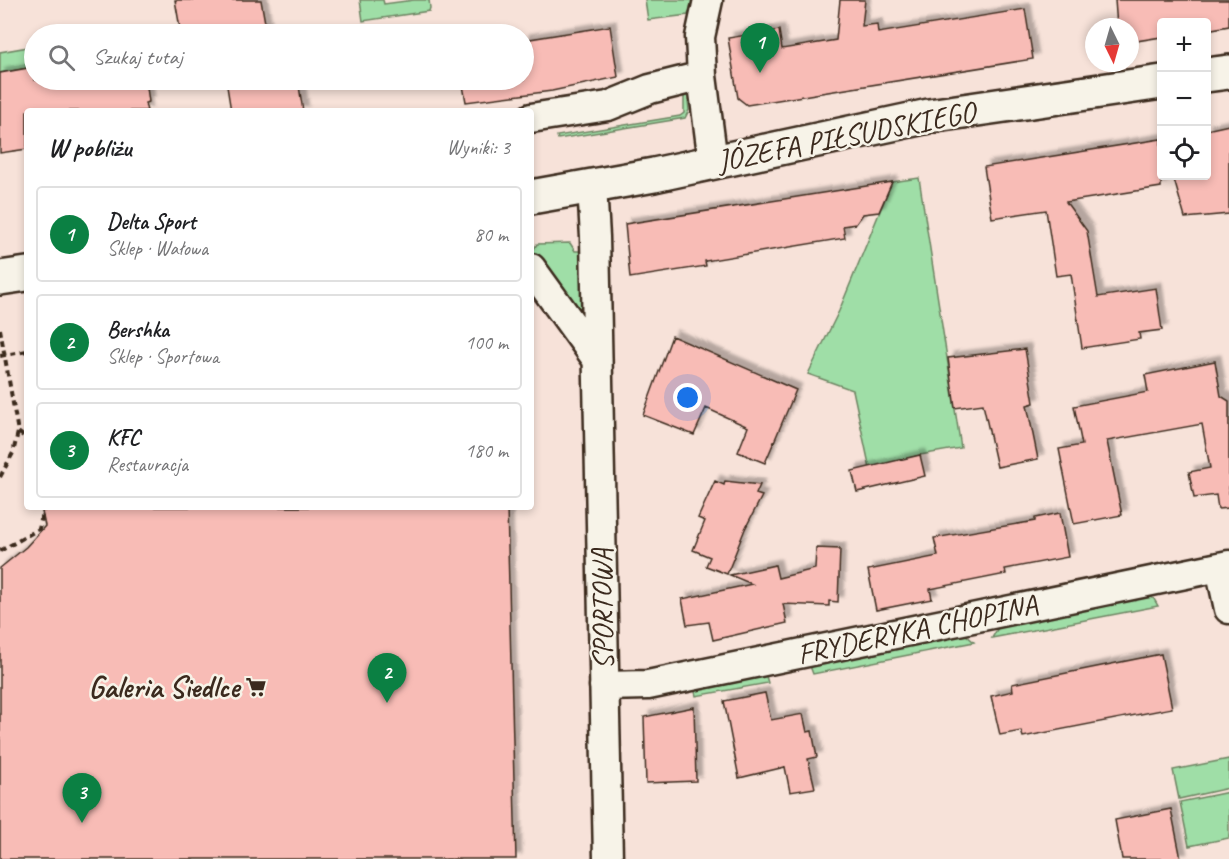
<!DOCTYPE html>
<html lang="pl">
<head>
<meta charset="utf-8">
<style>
  :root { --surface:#fff; --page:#f2f2f2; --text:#202124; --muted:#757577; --line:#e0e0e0; --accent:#0b8043 }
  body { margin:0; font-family:Caveat,sans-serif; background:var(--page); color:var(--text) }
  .controls { position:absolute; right:18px; top:18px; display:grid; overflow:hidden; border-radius:6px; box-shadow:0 3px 9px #0003 }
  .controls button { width:54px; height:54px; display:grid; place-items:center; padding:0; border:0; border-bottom:2px solid var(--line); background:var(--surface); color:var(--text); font:30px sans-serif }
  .compass { position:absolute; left:1085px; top:18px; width:54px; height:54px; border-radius:50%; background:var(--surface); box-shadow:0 3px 9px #0003; rotate:175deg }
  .you { position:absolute; left:688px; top:398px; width:21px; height:21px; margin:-15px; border:4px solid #fff; border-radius:50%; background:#1a73e8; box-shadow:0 0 0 9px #1a73e833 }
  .badge { display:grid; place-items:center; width:39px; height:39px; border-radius:50%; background:var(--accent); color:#fff; font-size:20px; font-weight:700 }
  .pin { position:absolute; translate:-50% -50px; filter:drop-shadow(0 2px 3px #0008) }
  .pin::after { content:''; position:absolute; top:32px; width:21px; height:18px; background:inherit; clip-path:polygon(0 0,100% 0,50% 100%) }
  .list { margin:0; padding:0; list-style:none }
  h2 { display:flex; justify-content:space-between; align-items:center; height:78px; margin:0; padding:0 24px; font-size:26px }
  h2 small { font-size:20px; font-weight:400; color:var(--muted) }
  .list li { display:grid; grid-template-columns:39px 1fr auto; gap:18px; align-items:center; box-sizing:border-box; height:96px; margin:0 12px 12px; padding:0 12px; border:2px solid var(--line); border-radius:6px }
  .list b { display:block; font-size:22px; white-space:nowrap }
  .list p { margin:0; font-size:20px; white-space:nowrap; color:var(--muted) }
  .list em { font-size:20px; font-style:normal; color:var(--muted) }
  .icon { flex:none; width:33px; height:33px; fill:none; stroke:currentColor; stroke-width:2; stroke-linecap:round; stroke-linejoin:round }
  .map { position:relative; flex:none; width:1229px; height:859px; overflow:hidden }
  .search { position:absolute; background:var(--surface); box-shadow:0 3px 9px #0003; left:24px; top:24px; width:510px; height:66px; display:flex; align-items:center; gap:15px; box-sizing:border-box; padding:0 21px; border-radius:33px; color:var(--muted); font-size:22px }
  .panel { position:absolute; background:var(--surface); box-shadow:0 3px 9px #0003; left:24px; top:108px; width:510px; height:402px; border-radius:6px }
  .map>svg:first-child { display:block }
  .green { fill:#9fdea7; stroke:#6d8462; stroke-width:1.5 }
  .building { fill:#f8bcb6; stroke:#3b2a1e; stroke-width:1.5; filter:url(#shadow) }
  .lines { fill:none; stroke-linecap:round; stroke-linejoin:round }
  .minor-casing { stroke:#3b2a1e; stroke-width:33 }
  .major-casing { stroke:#3b2a1e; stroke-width:38 }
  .path { stroke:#3b2a1e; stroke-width:4; stroke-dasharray:6 4.5; stroke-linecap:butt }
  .minor { stroke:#f7f3e8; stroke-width:28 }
  .major { stroke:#f7f3e8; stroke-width:33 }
  .labels { text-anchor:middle; stroke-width:5; stroke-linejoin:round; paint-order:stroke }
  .street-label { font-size:30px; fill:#3b2a1e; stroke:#f7f3e8 }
  .poi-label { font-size:30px; font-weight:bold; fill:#3b2a1e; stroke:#f7f3e8; text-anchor:end }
</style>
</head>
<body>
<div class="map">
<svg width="1229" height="859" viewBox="0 0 1229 859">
  <defs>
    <filter id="shadow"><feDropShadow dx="5.5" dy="-5.5" stdDeviation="1.5" flood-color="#0004"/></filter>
  </defs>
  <rect width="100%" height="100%" fill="#f7e2d9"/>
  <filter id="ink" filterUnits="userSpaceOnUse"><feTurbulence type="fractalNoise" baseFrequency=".0167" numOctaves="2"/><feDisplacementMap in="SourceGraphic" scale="12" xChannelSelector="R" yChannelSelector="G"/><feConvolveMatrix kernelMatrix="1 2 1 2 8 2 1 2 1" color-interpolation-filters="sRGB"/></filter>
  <g filter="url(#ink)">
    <path class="green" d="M360 0H383L384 4 414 0H429L430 8 429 11 363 21Z
      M645 0H692L688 15 648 20Z
      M34 46V67L0 73V52Z
      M684 92H687L689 110 685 118 558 139 557 136 680 116 684 113Z
      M919 178 961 448 920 455 870 469 853 390 808 374 839 311 892 182Z
      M570 243 575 251H580L585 302 583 308 579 310 574 307 532 252 537 244Z
      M1148 595 1154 599 1158 606 992 638 999 626Z
      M960 633 966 635 974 642 813 674 810 666Z
      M762 672 766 676 768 683 696 696 694 687Z
      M1229 759V788L1179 799 1173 770Z
      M1229 792V838L1189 846 1180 802Z"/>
    <path class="building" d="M175 0H261L267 34H181Z
      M840 0H865L862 26 877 24 878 33 1025 9 1033 59 747 105 738 98 728 38 779 30 782 49 836 40Z
      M1115 0H1229V26L1206 30V22H1161V37L1130 42V27H1117Z
      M610 26 618 77 552 91 466 102 462 80H524V40Z
      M34 67V80H146L149 102 145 103 147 111H27V149L0 153V73Z
      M226 80H298L303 111H231Z
      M1229 125V214L1185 218 1173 176H1206V130Z
      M1161 139V187L1066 202 1087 231 1098 297 1156 288 1162 330 1139 333 1140 339 1082 348 1071 274 1056 276 1046 210 992 218 984 167Z
      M892 182 879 212 863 214 856 224 843 226 845 238 705 261 706 266 630 278 625 224Z
      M672 336 796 390 765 463 738 452 748 427 706 408 694 435 643 415Z
      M1025 349 1034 403 1027 405 1038 459 997 467 983 404 955 408 948 358Z
      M1215 361 1221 396 1229 401V508L1218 509 1216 495 1194 498 1189 472 1210 468 1202 424 1107 441 1122 515 1074 524 1059 449 1082 445 1074 406 1148 392 1145 375Z
      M920 455 925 476 857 492 852 471Z
      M715 481 724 485 725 481 760 485 756 494 762 496 745 529 727 574 706 566 710 557 693 550 705 521 698 518Z
      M41 507H507L516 859H0V568L26 547 45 526Z
      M1060 513 1068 557 1005 569 1006 574 930 589 932 599 876 610 868 570 938 556 934 538 1035 521V518Z
      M816 548 840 549 838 602 829 601V606L783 604 787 623 713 640 709 622 687 625 682 599 752 584 730 575 775 565 778 578 815 569Z
      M1161 654 1172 708 1023 737 1021 731 1000 735 991 696 1013 691 1012 684Z
      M765 693 771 720 803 714 807 732 812 731 817 757 808 759 815 788 790 792 785 767 739 778 724 701Z
      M694 707 696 781 646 783 644 717Z
      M1171 809 1181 859H1122L1115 820Z"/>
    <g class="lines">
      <g class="minor-casing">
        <path id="minor" d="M708 0 700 37 702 76 713 162
          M531 118 608 106 650 89 702 76
          M592 186 595 237 608 859
          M531 268 596 358
          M1220 567 1229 609
          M604 686 648 685 1229 565"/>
      </g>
      <g class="major-casing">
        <path id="major" d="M1206 75 1229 72
          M531 197 654 175 929 116 1162 82
          M0 278 27 274"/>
      </g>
      <path class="path" d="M0 329 18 432 27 439
        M0 356 27 351
        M0 477 13 453 18 432
        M0 551 39 529 44 507"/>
      <use href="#minor" class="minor"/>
      <use href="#major" class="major"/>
    </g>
  </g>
  <defs>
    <g id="supermarket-bare" transform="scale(1.62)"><path d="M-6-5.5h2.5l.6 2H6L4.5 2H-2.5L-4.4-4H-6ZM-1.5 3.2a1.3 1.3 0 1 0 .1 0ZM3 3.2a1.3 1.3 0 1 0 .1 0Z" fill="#3b2a1e" stroke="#f7f3e8" stroke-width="2.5" paint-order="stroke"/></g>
  </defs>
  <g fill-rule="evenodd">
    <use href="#supermarket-bare" x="256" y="687"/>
  </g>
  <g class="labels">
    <g class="street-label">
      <text transform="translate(846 136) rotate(-11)" y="10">JÓZEFA PIŁSUDSKIEGO</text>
      <text transform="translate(602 609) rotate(-91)" y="10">SPORTOWA</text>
      <text transform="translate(917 629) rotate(-12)" y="10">FRYDERYKA CHOPINA</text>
    </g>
    <g class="poi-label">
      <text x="239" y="697">Galeria Siedlce</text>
    </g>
  </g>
</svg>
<div class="controls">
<button>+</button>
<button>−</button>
<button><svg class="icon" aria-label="locate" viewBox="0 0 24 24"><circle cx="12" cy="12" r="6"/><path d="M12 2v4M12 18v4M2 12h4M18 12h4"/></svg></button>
</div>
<svg class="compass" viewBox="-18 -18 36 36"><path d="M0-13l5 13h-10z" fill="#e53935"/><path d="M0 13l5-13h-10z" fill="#757577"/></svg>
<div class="you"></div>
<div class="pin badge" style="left:760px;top:73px">1</div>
<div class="pin badge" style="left:387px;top:703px">2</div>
<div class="pin badge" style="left:82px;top:823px">3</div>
<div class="search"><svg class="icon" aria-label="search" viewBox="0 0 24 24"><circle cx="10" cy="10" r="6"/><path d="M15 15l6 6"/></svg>Szukaj tutaj</div>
<section class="panel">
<h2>W pobliżu<small>Wyniki: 3</small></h2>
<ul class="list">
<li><span class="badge">1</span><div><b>Delta Sport</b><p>Sklep · Wałowa</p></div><em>80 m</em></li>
<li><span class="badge">2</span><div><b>Bershka</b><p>Sklep · Sportowa</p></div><em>100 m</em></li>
<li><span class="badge">3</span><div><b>KFC</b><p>Restauracja</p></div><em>180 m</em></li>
</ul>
</section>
</div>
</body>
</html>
